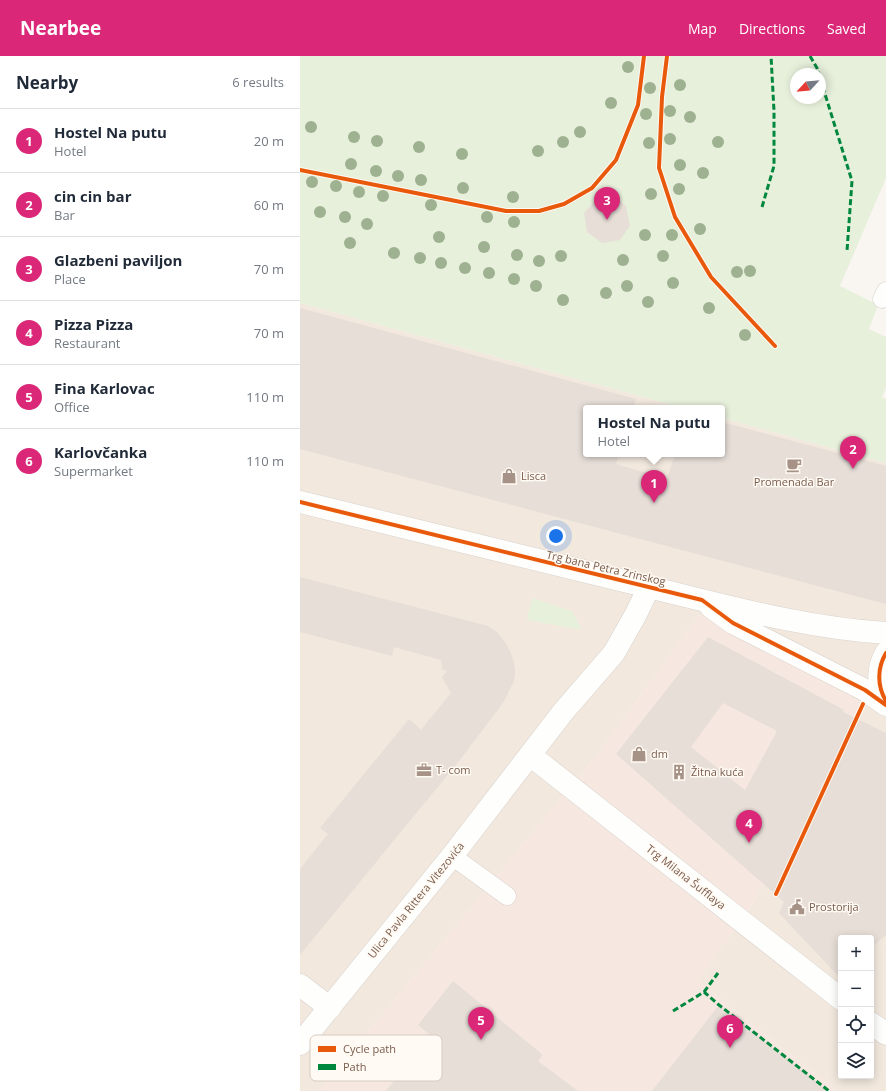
<!DOCTYPE html>
<html lang="en">
<head>
<meta charset="utf-8">
<style>
  :root { --surface:#fff; --page:#f2f2f3; --text:#1f2937; --muted:#747a83; --line:#e0e1e3; --accent:#db2777 }
  body { margin:0; font-family:"Open Sans",sans-serif; background:var(--page); color:var(--text) }
  .controls { position:absolute; right:12px; bottom:12px; display:grid; overflow:hidden; border-radius:4px; box-shadow:0 2px 10px #0003 }
  .controls button { width:36px; height:36px; display:grid; place-items:center; padding:0; border:0; border-bottom:1px solid var(--line); background:var(--surface); color:var(--text); font:20px sans-serif }
  .compass { position:absolute; left:490px; top:12px; width:36px; height:36px; border-radius:50%; background:var(--surface); box-shadow:0 2px 10px #0003; rotate:244deg }
  .you { position:absolute; left:256px; top:480px; width:14px; height:14px; margin:-10px; border:3px solid #fff; border-radius:50%; background:#1a73e8; box-shadow:0 0 0 6px #1a73e833 }
  .badge { display:grid; place-items:center; width:26px; height:26px; border-radius:50%; background:var(--accent); color:#fff; font-size:13px; font-weight:700 }
  .pin { position:absolute; translate:-50% -33px; filter:drop-shadow(0 1px 2px #0008) }
  .pin::after { content:''; position:absolute; top:21px; width:14px; height:12px; background:inherit; clip-path:polygon(0 0,100% 0,50% 100%) }
  .popup { position:absolute; left:283px; top:349px; width:142px; height:52px; box-sizing:border-box; display:grid; place-content:center; border-radius:4px; background:var(--surface); filter:drop-shadow(0 1px 3px #0005); font-size:13px; white-space:nowrap; color:var(--muted) }
  .popup b { font-size:15px; color:var(--text) }
  .popup::after { content:''; position:absolute; left:50%; top:100%; margin-left:-8px; border:8px solid transparent; border-top-color:var(--surface) }
  .list { margin:0; padding:0; list-style:none }
  h2 { display:flex; justify-content:space-between; align-items:center; height:52px; margin:0; padding:0 16px; font-size:17px }
  h2 small { font-size:13px; font-weight:400; color:var(--muted) }
  .list li { display:grid; grid-template-columns:26px 1fr auto; gap:12px; align-items:center; box-sizing:border-box; height:64px; padding:0 16px; border-top:1px solid var(--line) }
  .list b { display:block; font-size:15px; white-space:nowrap }
  .list p { margin:0; font-size:13px; white-space:nowrap; color:var(--muted) }
  .list em { font-size:13px; font-style:normal; color:var(--muted) }
  .icon { flex:none; width:22px; height:22px; fill:none; stroke:currentColor; stroke-width:2; stroke-linecap:round; stroke-linejoin:round }
  .map { position:relative; flex:none; width:586px; height:1035px; overflow:hidden }
  header { display:flex; align-items:center; gap:24px; box-sizing:border-box; height:56px; padding:0 20px; background:var(--accent); color:#fff }
  header strong { font-size:19px }
  nav { display:flex; gap:22px; margin-inline-start:auto; font-size:14px }
  main { display:flex }
  aside { flex:1; background:var(--surface) }
  .map>svg:first-child { display:block }
  .residential { fill:#f2e8de; fill-rule:evenodd }
  .commercial { fill:#f6e8e1 }
  .green { fill:#e7f0db; fill-rule:evenodd }
  .building { fill:#e6ded7; fill-rule:evenodd }
  .lines { fill:none; stroke-linecap:round; stroke-linejoin:round }
  .lane-casing { stroke:#d7d1cb; stroke-width:19 }
  .street-casing { stroke:#d7d1cb; stroke-width:23 }
  .secondary-casing { stroke:#d9d2cb; stroke-width:23 }
  .lane { stroke:#fefefd; stroke-width:18 }
  .street { stroke:#fefefd; stroke-width:22 }
  .secondary { stroke:#fefefd; stroke-width:22 }
  .quiet { stroke:#00873e; stroke-width:3; stroke-dasharray:6 3; stroke-linecap:butt }
  .cycleway-casing { stroke:#fffaf3; stroke-width:6 }
  .cycleway { stroke:#e8590c; stroke-width:4 }
  .tree { fill:#9eb190 }
  .labels { text-anchor:middle; stroke-width:3; stroke-linejoin:round; paint-order:stroke }
  .poi-label { font-size:11px; fill:#7a5c4d; stroke:#fffaf3; text-anchor:start }
  .street-label { font-size:11px; fill:#7a5c4d; stroke:#fffaf3 }
  .key { fill:#fffaf3; stroke:#d7cbc1; stroke-width:1 }
  .key-label { font-size:11px; fill:#7a5c4d }
</style>
</head>
<body>
<header>
<strong>Nearbee</strong>
<nav><a>Map</a><a>Directions</a><a>Saved</a></nav>
</header>
<main>
<aside>
<h2>Nearby<small>6 results</small></h2>
<ul class="list">
<li><span class="badge">1</span><div><b>Hostel Na putu</b><p>Hotel</p></div><em>20 m</em></li>
<li><span class="badge">2</span><div><b>cin cin bar</b><p>Bar</p></div><em>60 m</em></li>
<li><span class="badge">3</span><div><b>Glazbeni paviljon</b><p>Place</p></div><em>70 m</em></li>
<li><span class="badge">4</span><div><b>Pizza Pizza</b><p>Restaurant</p></div><em>70 m</em></li>
<li><span class="badge">5</span><div><b>Fina Karlovac</b><p>Office</p></div><em>110 m</em></li>
<li><span class="badge">6</span><div><b>Karlovčanka</b><p>Supermarket</p></div><em>110 m</em></li>
</ul>
</aside>
<div class="map">
<svg width="586" height="1035" viewBox="0 0 586 1035">
  <rect width="100%" height="100%" fill="#f9f5f0"/>
  <path class="residential" d="M0 247 384 352H286V398H422V362L586 407V1035H537L398 925 448 855 568 646 399 559 300 695 19 1035H0ZM541 882H571V1020H541Z"/>
  <path class="commercial" d="M399 559 568 646 448 855 398 925 537 1035H19L300 695Z"/>
  <path class="green" d="M0 0H586V122L540 230 578 249 569 273 586 281V331L582 341 586 343V407L422 362V352H384L0 247ZM496 18H520V42H496Z
    M232 542 272 555 282 574 227 564Z"/>
  <path class="building" d="M312 140 326 150 330 170 320 184 302 187 287 176 284 157 296 143Z
    M0 252 336 343 333 352H286V398H319L316 408 367 423 375 398H422V366L586 410V548L0 393Z
    M0 521 188 570 197 576 205 586 211 597 214 607 215 616 214 625 203 647 159 705 0 899V813L28 778 20 772 109 663 121 674 151 637 142 621 147 615 142 613 141 604 94 591 92 600 0 576Z
    M408 581 544 654 543 656 586 677V879L571 892V882H541V919L539 921 479 857 484 846 316 698ZM423 647 477 675 445 734 391 691Z
    M153 925 243 999 238 1005 278 1035H86L130 979 118 969Z
    M419 949 529 1035H352Z"/>
  <g class="lines">
    <g class="lane-casing">
      <path id="lane" d="M582 243 586 235
        M152 800 207 840"/>
    </g>
    <g class="street-casing">
      <path id="street" d="M230 699 541 943
        M0 929 30 952
        M571 967 586 978
        M0 988 152 800 263 656 314 597 336 558 349 531"/>
    </g>
    <g class="secondary-casing">
      <path id="secondary" d="M0 446C116 475 233 502 349 531 427 550 505 572 586 577
        M411 551 433 567 565 634 586 649
        M586 597C577 612 577 630 586 645"/>
    </g>
    <use href="#lane" class="lane"/>
    <use href="#street" class="street"/>
    <use href="#secondary" class="secondary"/>
    <path class="quiet" d="M510 0 517 12 519 18
      M520 22 552 125 547 195
      M462 151 474 110V55L471 0
      M404 936 418 917
      M373 955 404 936 419 949 529 1035"/>
    <g class="cycleway-casing">
      <path id="cycleway" d="M367 0 362 41 359 112 375 161 411 221 475 290
        M0 114 206 155H239L264 148 292 132 316 104 338 49 344 0
        M0 446 402 544 433 567 565 634 586 649
        M586 597C577 612 577 630 586 645
        M476 838 563 648"/>
    </g>
    <use href="#cycleway" class="cycleway"/>
  </g>
  <g class="tree">
    <circle cx="328" cy="11" r="6"/>
    <circle cx="380" cy="29" r="6"/>
    <circle cx="350" cy="32" r="6"/>
    <circle cx="311" cy="47" r="6"/>
    <circle cx="370" cy="55" r="6"/>
    <circle cx="346" cy="58" r="6"/>
    <circle cx="390" cy="61" r="6"/>
    <circle cx="11" cy="71" r="6"/>
    <circle cx="280" cy="76" r="6"/>
    <circle cx="54" cy="81" r="6"/>
    <circle cx="370" cy="83" r="6"/>
    <circle cx="77" cy="85" r="6"/>
    <circle cx="263" cy="86" r="6"/>
    <circle cx="418" cy="86" r="6"/>
    <circle cx="349" cy="87" r="6"/>
    <circle cx="119" cy="91" r="6"/>
    <circle cx="238" cy="95" r="6"/>
    <circle cx="162" cy="98" r="6"/>
    <circle cx="51" cy="108" r="6"/>
    <circle cx="380" cy="109" r="6"/>
    <circle cx="76" cy="115" r="6"/>
    <circle cx="403" cy="117" r="6"/>
    <circle cx="98" cy="120" r="6"/>
    <circle cx="121" cy="124" r="6"/>
    <circle cx="12" cy="126" r="6"/>
    <circle cx="36" cy="130" r="6"/>
    <circle cx="163" cy="132" r="6"/>
    <circle cx="379" cy="133" r="6"/>
    <circle cx="59" cy="136" r="6"/>
    <circle cx="351" cy="138" r="6"/>
    <circle cx="83" cy="140" r="6"/>
    <circle cx="213" cy="141" r="6"/>
    <circle cx="131" cy="149" r="6"/>
    <circle cx="20" cy="156" r="6"/>
    <circle cx="45" cy="161" r="6"/>
    <circle cx="187" cy="161" r="6"/>
    <circle cx="214" cy="166" r="6"/>
    <circle cx="67" cy="168" r="6"/>
    <circle cx="400" cy="173" r="6"/>
    <circle cx="345" cy="179" r="6"/>
    <circle cx="372" cy="179" r="6"/>
    <circle cx="139" cy="181" r="6"/>
    <circle cx="50" cy="187" r="6"/>
    <circle cx="184" cy="191" r="6"/>
    <circle cx="94" cy="197" r="6"/>
    <circle cx="217" cy="199" r="6"/>
    <circle cx="261" cy="200" r="6"/>
    <circle cx="363" cy="200" r="6"/>
    <circle cx="120" cy="202" r="6"/>
    <circle cx="323" cy="204" r="6"/>
    <circle cx="239" cy="205" r="6"/>
    <circle cx="141" cy="207" r="6"/>
    <circle cx="165" cy="212" r="6"/>
    <circle cx="450" cy="215" r="6"/>
    <circle cx="437" cy="216" r="6"/>
    <circle cx="189" cy="217" r="6"/>
    <circle cx="214" cy="223" r="6"/>
    <circle cx="373" cy="227" r="6"/>
    <circle cx="236" cy="230" r="6"/>
    <circle cx="327" cy="230" r="6"/>
    <circle cx="306" cy="237" r="6"/>
    <circle cx="263" cy="244" r="6"/>
    <circle cx="348" cy="246" r="6"/>
    <circle cx="409" cy="252" r="6"/>
    <circle cx="445" cy="279" r="6"/>
  </g>
  <defs>
    <g id="cafe-bare" transform="scale(1.2)"><path d="M-5.5-4.5H6V0H3Q3 3.5 0 3.5H-2.5Q-5.5 3.5-5.5 0ZM3-3.2v2h1.7v-2ZM-6 4.5H4V6H-6Z" fill="#a69286" stroke="#fffaf3" stroke-width="2.5" paint-order="stroke"/></g>
    <g id="shop-bare" transform="scale(1.2)"><path d="M-5-2.5h2.3a2.7 3.5 0 0 1 5.4 0H5L5.5 6h-11ZM-1.5-2.5h3a1.5 2.3 0 0 0-3 0Z" fill="#a69286" stroke="#fffaf3" stroke-width="2.5" paint-order="stroke"/></g>
    <g id="office-bare" transform="scale(1.2)"><path d="M-6-3h4V-5.5h4V-3h4V5H-6ZM-1-4.5V-3h2v-1.5ZM-6 0V1H6V0Z" fill="#a69286" stroke="#fffaf3" stroke-width="2.5" paint-order="stroke"/></g>
    <g id="building-bare" transform="scale(1.2)"><path d="M-4-6H4V6H1V3H-1V6H-4ZM-2.5-4.3h1.7v1.8h-1.7ZM.8-4.3h1.7v1.8H.8ZM-2.5-1h1.7V.8h-1.7ZM.8-1h1.7V.8H.8Z" fill="#a69286" stroke="#fffaf3" stroke-width="2.5" paint-order="stroke"/></g>
    <g id="civic-bare" transform="scale(1.2)"><path d="M-.6-6.5H3V-4.5H.6V-3L4-1V1h2V6H-6V1h2V-1L-.6-3ZM-1.2 2.5V6h2.4V2.5Z" fill="#a69286" stroke="#fffaf3" stroke-width="2.5" paint-order="stroke"/></g>
  </defs>
  <g fill-rule="evenodd">
    <use href="#cafe-bare" x="494" y="409"/>
    <use href="#shop-bare" x="209" y="420"/>
    <use href="#shop-bare" x="339" y="698"/>
    <use href="#office-bare" x="124" y="714"/>
    <use href="#building-bare" x="379" y="716"/>
    <use href="#civic-bare" x="497" y="851"/>
  </g>
  <g class="labels">
    <g class="poi-label">
      <text x="221" y="424">Lisca</text>
      <text x="494" y="430" text-anchor="middle">Promenada Bar</text>
      <text x="351" y="702">dm</text>
      <text x="136" y="718">T- com</text>
      <text x="391" y="720">Žitna kuća</text>
      <text x="509" y="855">Prostorija</text>
    </g>
    <g class="street-label">
      <text transform="translate(306 512) rotate(13)" y="4">Trg bana Petra Zrinskog</text>
      <text transform="translate(386 821) rotate(38)" y="4">Trg Milana Šufflaya</text>
      <text transform="translate(116 844) rotate(-51)" y="4">Ulica Pavla Rittera Vitezovića</text>
    </g>
  </g>
  <rect x="10" y="979" width="132" height="46" rx="6" class="key"/>
  <rect x="18" y="990" width="18" height="6" fill="#e8590c"/>
  <rect x="18" y="1008" width="18" height="6" fill="#00873e"/>
  <g class="key-label">
    <text x="43" y="997">Cycle path</text>
    <text x="43" y="1015">Path</text>
  </g>
</svg>
<div class="controls">
<button>+</button>
<button>−</button>
<button><svg class="icon" aria-label="locate" viewBox="0 0 24 24"><circle cx="12" cy="12" r="6"/><path d="M12 2v4M12 18v4M2 12h4M18 12h4"/></svg></button>
<button><svg class="icon" aria-label="layers" viewBox="0 0 24 24"><path d="M12 4l9 5-9 5-9-5zM3 14l9 5 9-5"/></svg></button>
</div>
<svg class="compass" viewBox="-18 -18 36 36"><path d="M0-13l5 13h-10z" fill="#e53935"/><path d="M0 13l5-13h-10z" fill="#747a83"/></svg>
<div class="you"></div>
<div class="pin badge" style="left:354px;top:447px">1</div>
<div class="popup"><b>Hostel Na putu</b>Hotel</div>
<div class="pin badge" style="left:553px;top:413px">2</div>
<div class="pin badge" style="left:307px;top:164px">3</div>
<div class="pin badge" style="left:449px;top:787px">4</div>
<div class="pin badge" style="left:181px;top:984px">5</div>
<div class="pin badge" style="left:430px;top:992px">6</div>
</div>
</main>
</body>
</html>
